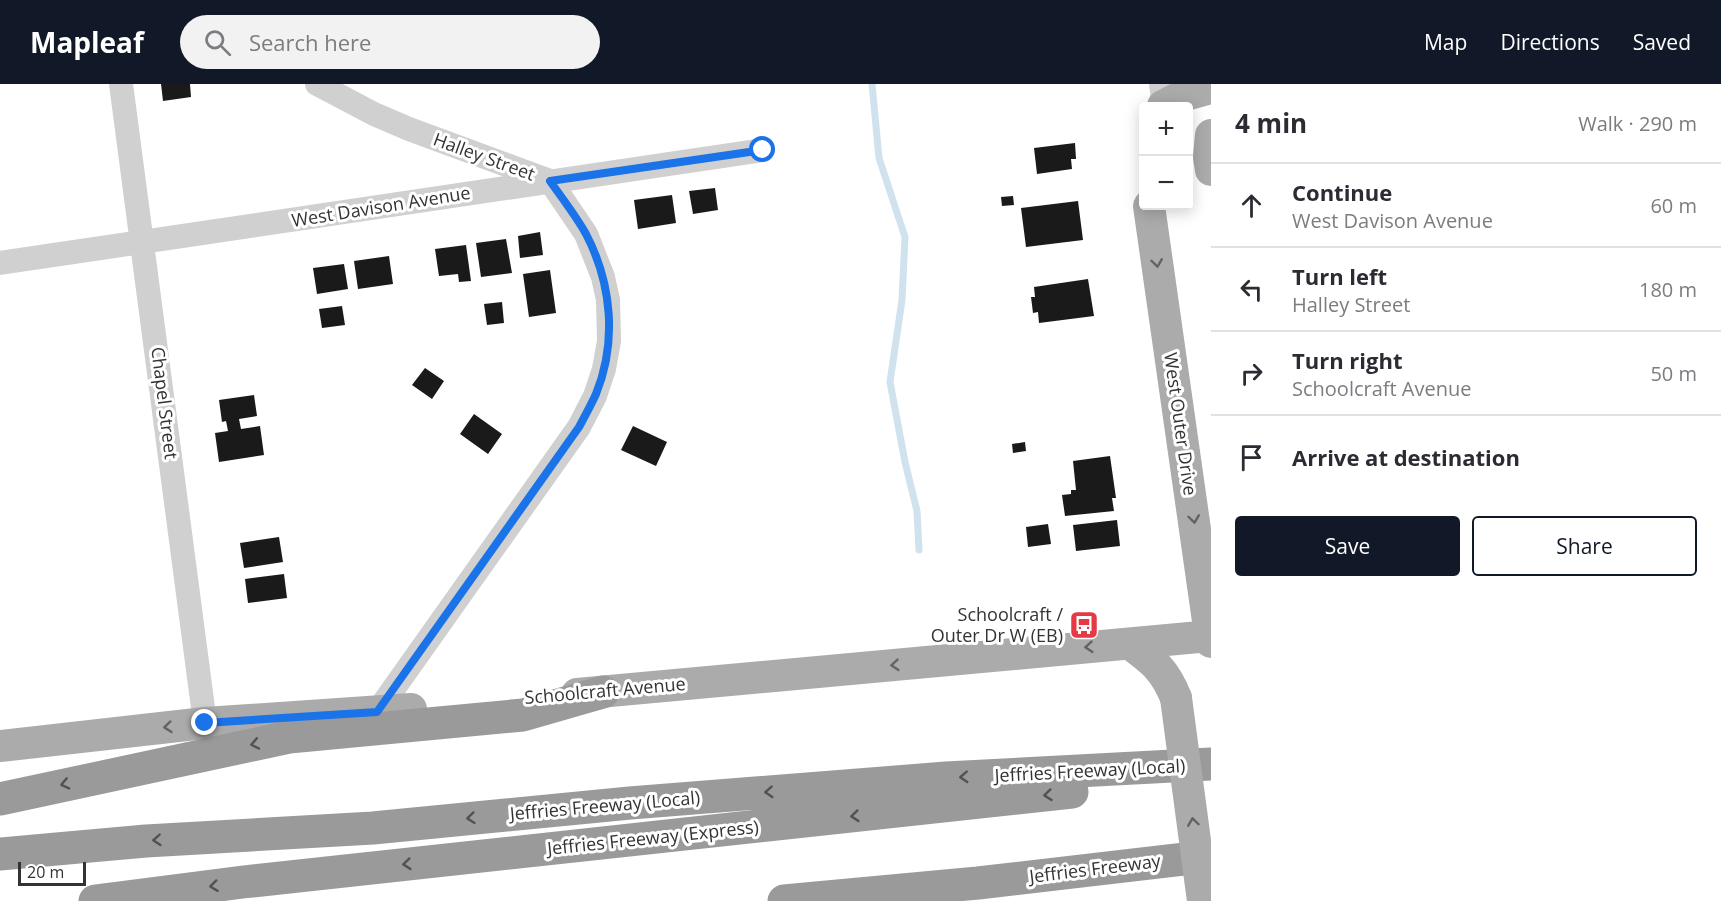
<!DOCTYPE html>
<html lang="en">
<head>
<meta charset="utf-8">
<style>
  :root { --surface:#fff; --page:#f2f2f3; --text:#2b2b33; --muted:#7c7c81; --line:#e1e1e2; --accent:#111827 }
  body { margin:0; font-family:"Open Sans",sans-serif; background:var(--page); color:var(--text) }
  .controls { position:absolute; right:18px; top:18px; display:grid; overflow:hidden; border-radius:6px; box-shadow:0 3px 15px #0003 }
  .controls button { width:54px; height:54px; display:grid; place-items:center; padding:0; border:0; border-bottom:2px solid var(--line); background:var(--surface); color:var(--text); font:30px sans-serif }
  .scale { position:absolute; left:18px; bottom:15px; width:68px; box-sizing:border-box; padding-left:6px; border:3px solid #333; border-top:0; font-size:16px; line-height:21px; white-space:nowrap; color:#333; -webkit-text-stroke:4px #fff; paint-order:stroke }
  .stop { position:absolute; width:18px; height:18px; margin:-14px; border:4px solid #1a73e8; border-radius:50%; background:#fff }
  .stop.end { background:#1a73e8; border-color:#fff; box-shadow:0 2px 6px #0008 }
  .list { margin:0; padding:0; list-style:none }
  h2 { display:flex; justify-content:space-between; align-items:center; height:78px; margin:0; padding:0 24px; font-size:26px }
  h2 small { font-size:20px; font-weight:400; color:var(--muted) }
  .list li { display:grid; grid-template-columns:39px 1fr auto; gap:18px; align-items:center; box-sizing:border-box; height:84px; padding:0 24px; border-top:2px solid var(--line) }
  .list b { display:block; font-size:22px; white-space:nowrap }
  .list p { margin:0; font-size:20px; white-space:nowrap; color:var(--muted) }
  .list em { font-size:20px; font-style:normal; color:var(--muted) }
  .actions { display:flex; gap:12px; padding:18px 24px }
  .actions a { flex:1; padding:14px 0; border:2px solid var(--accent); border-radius:6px; text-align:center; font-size:21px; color:var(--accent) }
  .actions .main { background:var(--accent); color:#fff }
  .icon { flex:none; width:33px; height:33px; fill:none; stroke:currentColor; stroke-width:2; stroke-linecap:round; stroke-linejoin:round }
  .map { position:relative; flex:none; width:1211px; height:817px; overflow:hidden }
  header { display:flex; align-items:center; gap:36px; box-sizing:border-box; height:84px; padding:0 30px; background:var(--accent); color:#fff }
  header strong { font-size:28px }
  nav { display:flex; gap:33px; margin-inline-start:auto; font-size:21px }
  .search { width:420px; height:54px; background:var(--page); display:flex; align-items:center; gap:15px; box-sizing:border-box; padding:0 21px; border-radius:33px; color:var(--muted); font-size:22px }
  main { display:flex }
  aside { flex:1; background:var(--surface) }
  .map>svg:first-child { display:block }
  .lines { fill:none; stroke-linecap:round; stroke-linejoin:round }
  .stream { stroke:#cfe2ee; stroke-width:7 }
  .building { fill:#1a1a1a }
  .minor { stroke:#d0d0d0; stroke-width:24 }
  .major { stroke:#ababab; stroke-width:32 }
  .highway { stroke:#9a9a9a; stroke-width:33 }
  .major-bridge { stroke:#ababab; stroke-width:32 }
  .oneway { stroke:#636363 }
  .oneway2 { stroke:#525252 }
  .route { stroke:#1a73e8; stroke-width:8 }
  .labels { text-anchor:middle; stroke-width:6; stroke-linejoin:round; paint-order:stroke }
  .street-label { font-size:18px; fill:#333; stroke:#fff }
  .poi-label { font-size:18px; fill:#333; stroke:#fff; text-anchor:end }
</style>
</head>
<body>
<header>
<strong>Mapleaf</strong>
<div class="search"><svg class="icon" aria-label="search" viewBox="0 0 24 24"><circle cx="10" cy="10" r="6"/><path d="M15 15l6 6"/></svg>Search here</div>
<nav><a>Map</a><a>Directions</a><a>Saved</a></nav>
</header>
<main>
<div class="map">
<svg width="1211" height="817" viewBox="0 0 1211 817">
  <rect width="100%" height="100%" fill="#fff"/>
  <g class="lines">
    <path class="stream" d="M872 0 879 74 905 153 902 216 890 298 905 378 917 427 919 466"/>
  </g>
  <path class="building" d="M161 0H190L191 13 163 17Z
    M1075 59 1076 75H1071L1072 85 1037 90 1034 64Z
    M715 104 718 126 693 130 689 107Z
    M672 111 676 139 638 145 634 116Z
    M1013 112 1014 121 1002 122 1001 113Z
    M1078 117 1083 156 1026 163 1021 124Z
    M540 148 543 171 520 174 518 152Z
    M506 155 512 189 481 193 476 159Z
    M466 161 471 197 459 198 458 190 439 192 435 165Z
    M389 172 393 200 358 205 354 177Z
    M344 180 348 205 317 210 313 184Z
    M550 186 556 229 529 233 523 190Z
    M1088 195 1094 232 1039 239 1038 228 1033 229 1031 213H1035L1034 203Z
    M502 218 504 239 487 241 484 220Z
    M342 222 345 241 322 244 319 225Z
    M425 284 444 297 432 315 412 301Z
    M254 311 257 332 239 335 241 345 260 342 264 371 219 378 215 349 228 347 226 337 222 338 219 316Z
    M474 330 502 350 488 370 460 350Z
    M633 342 667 358 656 382 621 366Z
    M1025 358 1026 367 1013 369 1012 360Z
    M1110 372 1116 414H1112L1114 427 1065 432 1062 411 1071 410V406H1076L1073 377Z
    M1117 436 1120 462 1076 467 1073 441Z
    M1048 440 1051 460 1028 463 1026 443Z
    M279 453 283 478 244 484 240 459Z
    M284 490 287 514 248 519 245 495Z"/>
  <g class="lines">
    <path class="minor" d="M121 0 205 639
      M317 0 374 30 409 45 550 97 586 150 603 193 608 216 609 257 604 285 595 312 579 343 377 628
      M1161 0 1164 22
      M0 179 763 66"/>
    <path class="major" d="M1163 22 1182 12 1211 4
      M1211 51 1209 73 1211 86
      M1149 122 1211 558
      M1130 560C1153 577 1165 586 1176 614
      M577 610 1211 552
      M0 662 205 639 411 625"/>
    <path class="highway" d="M0 715 289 653 523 631 603 608
      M0 770 146 757 373 744 630 719 946 694 1211 680
      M95 817 243 798 1072 708
      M784 817 978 799 1211 772"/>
    <path class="major-bridge" d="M1176 614 1203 817"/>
  </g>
  <defs><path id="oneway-chevron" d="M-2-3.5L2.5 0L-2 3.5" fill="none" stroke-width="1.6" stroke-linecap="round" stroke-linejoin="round" transform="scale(1.5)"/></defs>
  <g class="oneway">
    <use href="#oneway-chevron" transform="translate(1157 179) rotate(82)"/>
    <use href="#oneway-chevron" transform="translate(1194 435) rotate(82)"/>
    <use href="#oneway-chevron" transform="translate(1089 563) rotate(175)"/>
    <use href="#oneway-chevron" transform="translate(895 581) rotate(175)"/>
    <use href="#oneway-chevron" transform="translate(168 643) rotate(174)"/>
    <use href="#oneway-chevron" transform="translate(1193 738) rotate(-98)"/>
  </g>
  <g class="oneway2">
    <use href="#oneway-chevron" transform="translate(255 660) rotate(168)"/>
    <use href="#oneway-chevron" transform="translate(964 693) rotate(177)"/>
    <use href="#oneway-chevron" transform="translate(65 700) rotate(167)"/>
    <use href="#oneway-chevron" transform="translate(769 708) rotate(176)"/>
    <use href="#oneway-chevron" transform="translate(1048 711) rotate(174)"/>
    <use href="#oneway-chevron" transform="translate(855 732) rotate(174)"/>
    <use href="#oneway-chevron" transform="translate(471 734) rotate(174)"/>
    <use href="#oneway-chevron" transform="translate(157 756) rotate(176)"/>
    <use href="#oneway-chevron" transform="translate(407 780) rotate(174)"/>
    <use href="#oneway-chevron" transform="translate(214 802) rotate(173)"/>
  </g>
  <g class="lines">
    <path class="route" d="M205 639 377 628 579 343C585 332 591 321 596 310 617 258 612 200 586 150 576 132 562 114 550 97L763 66"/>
  </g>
  <defs>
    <g id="bus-square" transform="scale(1.5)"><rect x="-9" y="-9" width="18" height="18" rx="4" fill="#e63946" stroke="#fff"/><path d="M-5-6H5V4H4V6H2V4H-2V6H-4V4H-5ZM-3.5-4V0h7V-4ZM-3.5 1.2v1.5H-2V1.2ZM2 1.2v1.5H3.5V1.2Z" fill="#fff"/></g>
  </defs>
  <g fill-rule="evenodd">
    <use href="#bus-square" x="1084" y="541"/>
  </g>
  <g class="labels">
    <g class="street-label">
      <text transform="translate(484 73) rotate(20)" y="6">Halley Street</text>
      <text transform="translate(381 123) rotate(-9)" y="6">West Davison Avenue</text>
      <text transform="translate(164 319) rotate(83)" y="6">Chapel Street</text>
      <text transform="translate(1180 340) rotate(82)" y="6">West Outer Drive</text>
      <text transform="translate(605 607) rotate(-5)" y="6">Schoolcraft Avenue</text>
      <text transform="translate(1090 687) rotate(-3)" y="6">Jeffries Freeway (Local)</text>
      <text transform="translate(605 722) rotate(-5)" y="6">Jeffries Freeway (Local)</text>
      <text transform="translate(653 754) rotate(-6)" y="6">Jeffries Freeway (Express)</text>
      <text transform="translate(1095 785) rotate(-7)" y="6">Jeffries Freeway</text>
    </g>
    <g class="poi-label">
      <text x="1063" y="537">Schoolcraft /<tspan x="1063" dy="21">Outer Dr W (EB)</tspan></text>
    </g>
  </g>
</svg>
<div class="controls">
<button>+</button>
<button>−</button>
</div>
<div class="scale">20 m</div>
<div class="stop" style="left:763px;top:66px"></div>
<div class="stop end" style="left:205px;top:639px"></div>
</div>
<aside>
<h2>4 min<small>Walk · 290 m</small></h2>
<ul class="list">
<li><svg class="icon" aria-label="ahead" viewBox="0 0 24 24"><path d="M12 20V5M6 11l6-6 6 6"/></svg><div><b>Continue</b><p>West Davison Avenue</p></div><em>60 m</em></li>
<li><svg class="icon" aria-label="left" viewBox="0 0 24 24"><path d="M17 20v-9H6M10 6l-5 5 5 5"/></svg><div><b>Turn left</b><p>Halley Street</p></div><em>180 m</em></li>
<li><svg class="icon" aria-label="right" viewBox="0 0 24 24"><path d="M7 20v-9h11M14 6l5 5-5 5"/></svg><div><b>Turn right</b><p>Schoolcraft Avenue</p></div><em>50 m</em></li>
<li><svg class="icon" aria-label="arrive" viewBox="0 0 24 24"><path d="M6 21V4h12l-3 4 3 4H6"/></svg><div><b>Arrive at destination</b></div></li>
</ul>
<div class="actions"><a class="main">Save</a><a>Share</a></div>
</aside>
</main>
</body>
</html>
